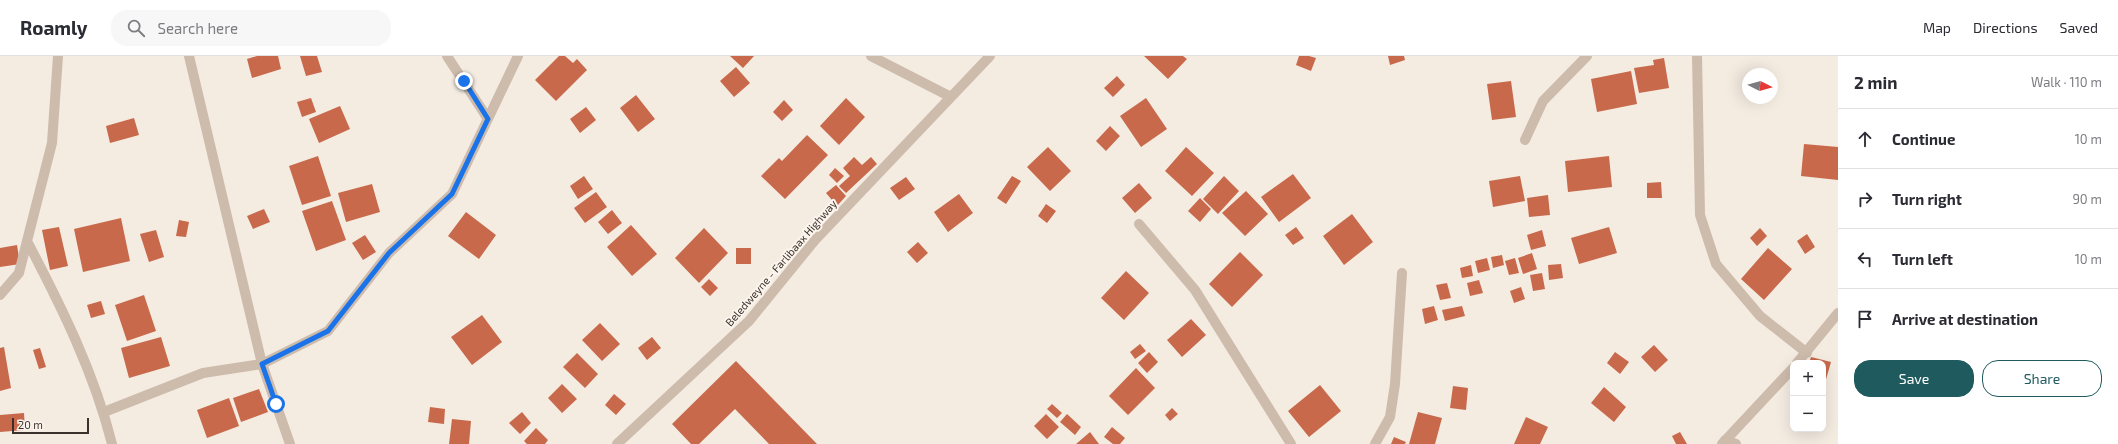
<!DOCTYPE html>
<html lang="en">
<head>
<meta charset="utf-8">
<style>
  :root { --surface:#fff; --page:#f7f7f7; --text:#2b2b33; --muted:#7c7c81; --line:#e1e1e2; --accent:#1f5a5e }
  body { margin:0; font-family:"Exo 2",sans-serif; background:var(--page); color:var(--text) }
  .controls { position:absolute; right:12px; bottom:12px; display:grid; overflow:hidden; border-radius:8px; box-shadow:0 4px 16px #0002 }
  .controls button { width:36px; height:36px; display:grid; place-items:center; padding:0; border:0; border-bottom:1px solid var(--line); background:var(--surface); color:var(--text); font:20px sans-serif }
  .compass { position:absolute; left:1742px; top:12px; width:36px; height:36px; border-radius:50%; background:var(--surface); box-shadow:0 4px 16px #0002; rotate:96deg }
  .scale { position:absolute; left:12px; bottom:10px; width:77px; box-sizing:border-box; padding-left:4px; border:2px solid #3b302b; border-top:0; font-size:11px; line-height:14px; white-space:nowrap; color:#3b302b; -webkit-text-stroke:3px #fbf5ee; paint-order:stroke }
  .stop { position:absolute; width:12px; height:12px; margin:-9px; border:3px solid #1a73e8; border-radius:50%; background:#fff }
  .stop.end { background:#1a73e8; border-color:#fff; box-shadow:0 1px 4px #0008 }
  .list { margin:0; padding:0; list-style:none }
  h2 { display:flex; justify-content:space-between; align-items:center; height:52px; margin:0; padding:0 16px; font-size:17px }
  h2 small { font-size:13px; font-weight:400; color:var(--muted) }
  .list li { display:grid; grid-template-columns:26px 1fr auto; gap:12px; align-items:center; box-sizing:border-box; height:60px; padding:0 16px; border-top:1px solid var(--line) }
  .list b { display:block; font-size:15px; white-space:nowrap }
  .list em { font-size:13px; font-style:normal; color:var(--muted) }
  .actions { display:flex; gap:8px; padding:12px 16px }
  .actions a { flex:1; padding:9px 0; border:1px solid var(--accent); border-radius:16px; text-align:center; font-size:14px; color:var(--accent) }
  .actions .main { background:var(--accent); color:#fff }
  .icon { flex:none; width:22px; height:22px; fill:none; stroke:currentColor; stroke-width:2; stroke-linecap:round; stroke-linejoin:round }
  .map { position:relative; flex:none; width:1838px; height:388px; overflow:hidden }
  header { display:flex; align-items:center; gap:24px; box-sizing:border-box; height:56px; padding:0 20px; background:var(--surface); border-bottom:1px solid var(--line) }
  header strong { font-size:19px }
  nav { display:flex; gap:22px; margin-inline-start:auto; font-size:14px }
  .search { width:280px; height:36px; background:var(--page); display:flex; align-items:center; gap:10px; box-sizing:border-box; padding:0 14px; border-radius:16px; color:var(--muted); font-size:15px }
  main { display:flex }
  aside { flex:1; background:var(--surface) }
  .map>svg:first-child { display:block }
  .building { fill:#c8694b }
  .lines { fill:none; stroke-linecap:round; stroke-linejoin:round }
  .street { stroke:#cdbbac; stroke-width:10 }
  .route { stroke:#1a73e8; stroke-width:5 }
  .labels { text-anchor:middle; stroke-width:4; stroke-linejoin:round; paint-order:stroke }
  .street-label { font-size:11px; fill:#3b302b; stroke:#fbf5ee }
</style>
</head>
<body>
<header>
<strong>Roamly</strong>
<div class="search"><svg class="icon" aria-label="search" viewBox="0 0 24 24"><circle cx="10" cy="10" r="6"/><path d="M15 15l6 6"/></svg>Search here</div>
<nav><a>Map</a><a>Directions</a><a>Saved</a></nav>
</header>
<main>
<div class="map">
<svg width="1838" height="388" viewBox="0 0 1838 388">
  <rect width="100%" height="100%" fill="#f4ebe1"/>
  <path class="building" d="M257 0H278L281 13 252 22 247 3Z
    M300 0H317L322 16 306 20Z
    M559 0H565L573 7 577 3 587 14 556 45 535 24Z
    M730 0H754L743 12Z
    M1144 0H1183L1187 3 1168 23Z
    M1299 0H1309L1316 2 1311 15 1296 9Z
    M1388 0H1404L1405 4 1390 9Z
    M1664 2 1669 32 1639 37 1634 12 1654 9 1653 4Z
    M736 11 750 27 734 41 720 25Z
    M1631 15 1637 48 1597 56 1591 23Z
    M1117 20 1125 29 1113 41 1104 32Z
    M1511 25 1516 61 1492 64 1487 28Z
    M636 39 655 63 638 76 620 52Z
    M311 42 316 56 302 61 297 46Z
    M846 42 865 61 839 89 820 70Z
    M1146 42 1167 73 1141 91 1120 60Z
    M784 44 793 54 782 65 773 56Z
    M340 50 350 73 319 87 309 63Z
    M586 51 596 64 580 77 570 63Z
    M134 62 139 79 110 87 106 70Z
    M1110 70 1120 80 1106 95 1096 85Z
    M807 79 828 99 785 143 761 120 779 102 782 105Z
    M1804 88 1838 91V124L1801 120Z
    M1048 91 1071 115 1050 135 1027 111Z
    M1186 91 1214 117 1192 140 1165 115Z
    M318 100 331 140 302 149 289 110Z
    M1609 100 1612 131 1568 136 1565 105Z
    M854 101 862 109 871 101 877 108 846 137 839 130 850 120 843 112Z
    M835 112 844 120 837 127 829 119Z
    M1293 118 1311 142 1279 166 1261 141Z
    M584 120 593 133 578 143 570 130Z
    M1012 120 1021 125 1006 148 997 142Z
    M1224 120 1239 135 1218 158 1203 143Z
    M1520 120 1525 145 1493 151 1489 125Z
    M906 121 915 133 899 144 890 132Z
    M1661 126 1662 142H1647V127Z
    M1139 127 1152 142 1135 157 1122 142Z
    M372 128 380 156 346 166 338 137Z
    M836 129 846 140 837 150 826 137Z
    M1246 135 1268 158 1245 180 1222 157Z
    M596 136 607 151 585 167 574 152Z
    M959 138 973 157 948 176 934 156Z
    M1548 139 1550 159 1529 161 1527 142Z
    M1200 142 1211 153 1200 166 1188 155Z
    M332 145 346 184 316 195 302 155Z
    M1046 148 1056 155 1047 167 1038 160Z
    M264 153 270 166 253 173 247 160Z
    M612 154 622 167 608 178 598 166Z
    M466 156 496 179 479 203 448 180Z
    M1352 158 1373 186 1344 209 1323 180Z
    M121 162 130 205 83 216 74 173Z
    M179 164 189 166 186 181 176 180Z
    M631 169 657 198 632 220 607 191Z
    M59 171 68 210 50 214 42 174Z
    M1296 171 1304 182 1293 189 1285 179Z
    M1609 171 1617 197 1579 208 1571 182Z
    M704 172 728 197 699 227 675 202Z
    M1760 172 1767 180 1757 190 1750 182Z
    M156 174 164 201 149 206 140 178Z
    M1542 174 1546 190 1531 194 1527 179Z
    M1807 178 1815 191 1805 198 1797 185Z
    M365 179 376 196 363 204 352 187Z
    M918 186 928 197 917 207 907 196Z
    M17 189 20 208 0 211V192Z
    M736 192H751V208H736Z
    M1768 192 1792 213 1764 244 1741 223Z
    M1240 196 1263 219 1232 251 1209 228Z
    M1532 197 1537 213 1523 218 1518 202Z
    M1502 199 1504 209 1493 212 1491 201Z
    M1487 202 1490 214 1478 217 1475 205Z
    M1515 202 1519 217 1509 219 1505 205Z
    M1561 208 1563 222 1549 224 1548 209Z
    M1471 209 1473 220 1462 222 1460 212Z
    M1126 215 1149 237 1124 264 1101 242Z
    M1542 217 1545 233 1533 235 1530 219Z
    M709 223 718 232 710 240 701 231Z
    M1479 224 1483 237 1470 240 1467 227Z
    M1447 227 1451 242 1440 244 1436 229Z
    M1521 231 1525 243 1514 247 1510 235Z
    M144 239 156 275 127 285 115 249Z
    M101 245 105 258 91 262 87 249Z
    M1434 250 1438 264 1425 268 1422 253Z
    M1462 250 1465 260 1445 265 1442 254Z
    M482 259 502 286 472 309 451 281Z
    M1191 263 1206 279 1182 301 1167 284Z
    M600 267 620 288 602 305 582 284Z
    M161 281 170 310 129 322 121 292Z
    M652 281 661 292 647 304 638 292Z
    M1140 288 1146 295 1135 303 1130 296Z
    M1654 289 1668 304 1655 316 1641 301Z
    M4 291 11 332 0 335V292Z
    M40 292 46 311 39 313 33 294Z
    M1149 296 1158 306 1147 317 1138 307Z
    M1615 296 1629 306 1620 318 1607 307Z
    M577 297 598 318 585 332 563 311Z
    M1811 301 1831 306 1823 334V307H1809Z
    M736 305 817 388H769L735 353 699 388H691L672 368Z
    M1136 312 1155 332 1128 359 1109 340Z
    M562 328 577 343 562 357 548 342Z
    M1320 329 1341 355 1309 381 1288 355Z
    M1453 330 1468 332 1466 354 1450 352Z
    M1604 331 1626 351 1614 366 1591 347Z
    M259 333 268 356 241 366 233 342Z
    M614 338 626 348 616 359 605 349Z
    M229 342 239 370 207 382 197 354Z
    M1052 348 1062 357 1057 362 1047 353Z
    M430 351 445 353 444 368 428 366Z
    M1172 352 1178 358 1170 365 1165 359Z
    M522 356 531 367 520 378 509 367Z
    M1418 356 1442 362 1435 388H1409Z
    M24 357 25 374 0 376V359Z
    M1046 358 1059 371 1047 383 1034 370Z
    M1067 358 1081 371 1075 379 1060 366Z
    M1526 361 1548 371 1540 388H1514Z
    M452 363 471 365 469 388H449Z
    M1112 371 1125 382 1120 388H1113L1104 381Z
    M536 372 548 384 545 388H527L524 385Z
    M1090 376 1099 388H1076Z
    M1680 376 1687 388H1676L1672 380Z
    M1394 381 1406 386 1405 388H1391Z"/>
  <g class="lines">
    <path class="street" d="M58 0 52 87 27 185C61 250 94 316 112 388
      M189 0 262 308 290 388
      M447 0 488 63
      M871 0 951 41
      M1697 0 1700 159 1716 208 1760 260 1807 297
      M1525 84 1543 45 1587 0
      M1139 168 1195 234 1291 388
      M0 239 19 217 27 185
      M1797 307 1838 257
      M104 356 203 317 262 308 328 275 389 197 452 138 518 0
      M1725 384 1736 388
      M617 388 749 265 815 184 990 0
      M1375 388 1390 361 1395 328 1402 217
      M1722 388 1793 312"/>
  </g>
  <g class="lines">
    <path class="route" d="M276 348 262 308 328 275 389 197 452 138 488 63 464 25"/>
  </g>
  <g class="labels">
    <g class="street-label">
      <text transform="translate(781 207) rotate(-49)" y="4">Beledweyne - Farlibaax Highway</text>
    </g>
  </g>
</svg>
<div class="controls">
<button>+</button>
<button>−</button>
</div>
<svg class="compass" viewBox="-18 -18 36 36"><path d="M0-13l5 13h-10z" fill="#e53935"/><path d="M0 13l5-13h-10z" fill="#7c7c81"/></svg>
<div class="scale">20 m</div>
<div class="stop" style="left:276px;top:348px"></div>
<div class="stop end" style="left:464px;top:25px"></div>
</div>
<aside>
<h2>2 min<small>Walk · 110 m</small></h2>
<ul class="list">
<li><svg class="icon" aria-label="ahead" viewBox="0 0 24 24"><path d="M12 20V5M6 11l6-6 6 6"/></svg><div><b>Continue</b></div><em>10 m</em></li>
<li><svg class="icon" aria-label="right" viewBox="0 0 24 24"><path d="M7 20v-9h11M14 6l5 5-5 5"/></svg><div><b>Turn right</b></div><em>90 m</em></li>
<li><svg class="icon" aria-label="left" viewBox="0 0 24 24"><path d="M17 20v-9H6M10 6l-5 5 5 5"/></svg><div><b>Turn left</b></div><em>10 m</em></li>
<li><svg class="icon" aria-label="arrive" viewBox="0 0 24 24"><path d="M6 21V4h12l-3 4 3 4H6"/></svg><div><b>Arrive at destination</b></div></li>
</ul>
<div class="actions"><a class="main">Save</a><a>Share</a></div>
</aside>
</main>
</body>
</html>
